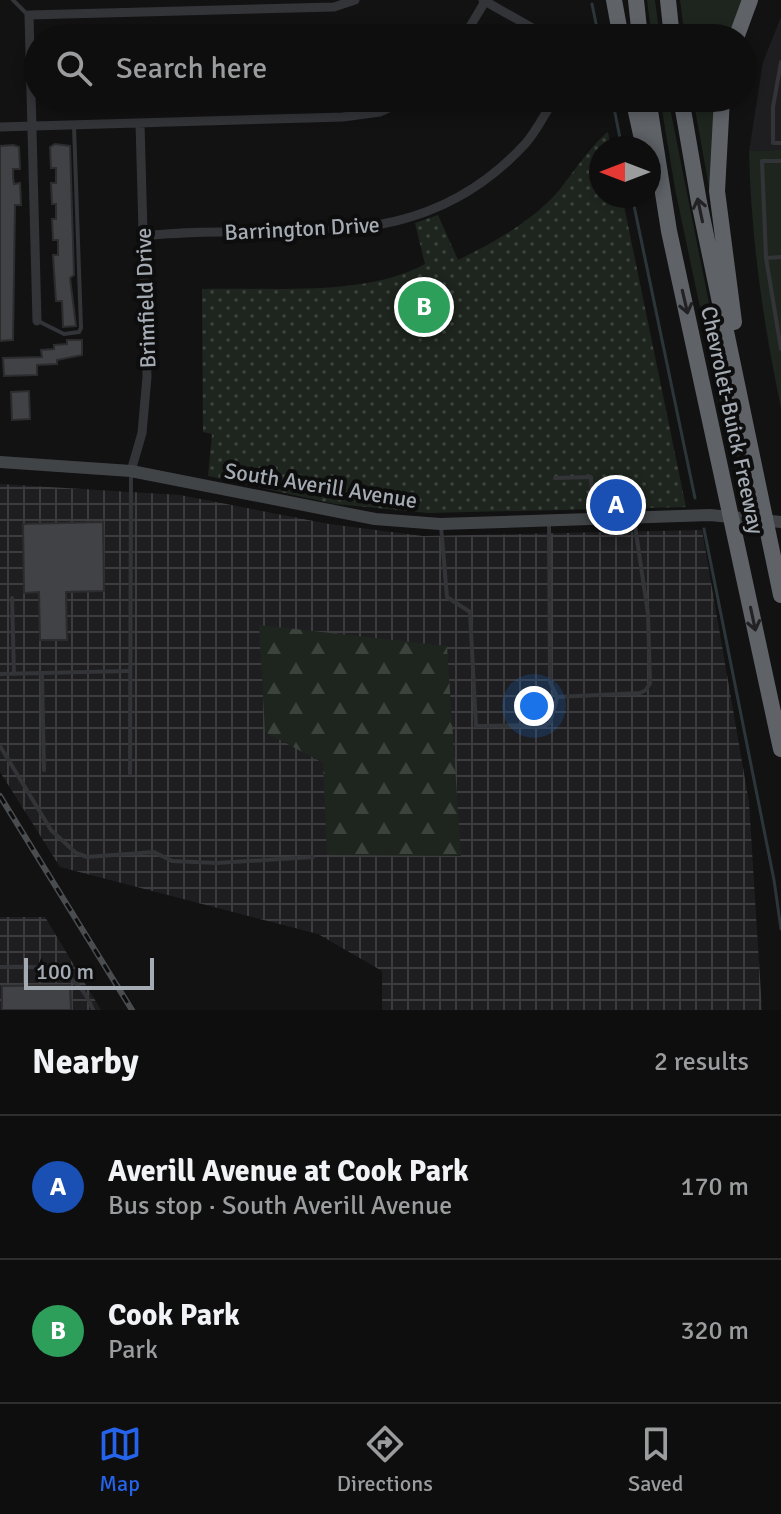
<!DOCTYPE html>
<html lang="en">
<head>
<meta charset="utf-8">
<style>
  :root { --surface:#0e0e0e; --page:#171717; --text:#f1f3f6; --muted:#9b9c9e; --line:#2e2e2e; --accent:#2563eb }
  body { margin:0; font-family:Signika,sans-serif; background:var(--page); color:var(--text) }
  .compass { position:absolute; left:589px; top:136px; width:72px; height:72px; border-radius:50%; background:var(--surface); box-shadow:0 4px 12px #0003; rotate:270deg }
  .scale { position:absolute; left:24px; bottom:20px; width:130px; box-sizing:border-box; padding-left:8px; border:4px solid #a4abb3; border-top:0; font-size:22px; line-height:28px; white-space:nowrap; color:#a4abb3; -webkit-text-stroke:6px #0d0d0e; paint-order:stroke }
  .you { position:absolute; left:534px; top:706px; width:28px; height:28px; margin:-20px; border:6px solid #fff; border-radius:50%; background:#1a73e8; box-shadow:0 0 0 12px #1a73e833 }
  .badge { display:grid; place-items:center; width:52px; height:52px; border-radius:50%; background:var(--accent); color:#fff; font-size:26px; font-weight:700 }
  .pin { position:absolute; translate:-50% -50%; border:4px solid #fff; box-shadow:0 2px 8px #0006 }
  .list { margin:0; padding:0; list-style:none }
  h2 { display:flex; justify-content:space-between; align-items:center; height:104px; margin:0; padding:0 32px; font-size:34px }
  h2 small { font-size:26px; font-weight:400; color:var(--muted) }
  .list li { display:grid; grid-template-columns:52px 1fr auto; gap:24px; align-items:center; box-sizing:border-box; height:144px; padding:0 32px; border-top:2px solid var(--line) }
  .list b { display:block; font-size:30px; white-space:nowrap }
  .list p { margin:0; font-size:26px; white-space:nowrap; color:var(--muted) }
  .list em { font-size:26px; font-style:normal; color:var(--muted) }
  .icon { flex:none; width:44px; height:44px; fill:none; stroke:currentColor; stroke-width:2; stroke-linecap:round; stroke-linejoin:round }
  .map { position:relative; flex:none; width:781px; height:1010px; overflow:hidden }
  .search { position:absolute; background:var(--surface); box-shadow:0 4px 12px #0003; left:24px; right:24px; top:24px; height:88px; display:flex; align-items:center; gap:20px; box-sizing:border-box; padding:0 28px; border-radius:44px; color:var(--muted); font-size:30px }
  .sheet { height:392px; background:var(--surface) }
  nav { display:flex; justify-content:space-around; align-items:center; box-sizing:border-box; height:112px; border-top:2px solid var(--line); background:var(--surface); font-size:22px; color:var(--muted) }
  nav a { display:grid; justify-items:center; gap:4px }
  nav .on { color:var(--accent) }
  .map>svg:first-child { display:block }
  .built { fill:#1e1e20 }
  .industrial { fill:url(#industrial-grid) }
  .green { fill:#1e251e }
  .forest { fill:url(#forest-firs) }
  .park { fill:url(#park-dots) }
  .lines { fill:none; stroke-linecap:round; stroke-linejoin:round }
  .stream { stroke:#2c363a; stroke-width:3 }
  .building { fill:#414246; stroke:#2c2c2f; stroke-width:2 }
  .lane { stroke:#333438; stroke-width:4 }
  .street { stroke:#333438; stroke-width:9 }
  .secondary { stroke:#414447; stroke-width:12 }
  .highway { stroke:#5f6368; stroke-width:16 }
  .rail-casing { stroke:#4a4d50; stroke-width:6 }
  .rail { stroke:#0d0d0e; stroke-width:3; stroke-dasharray:9; stroke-linecap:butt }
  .oneway { stroke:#222224 }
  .labels { text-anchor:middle; stroke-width:8; stroke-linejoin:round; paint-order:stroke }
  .street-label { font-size:22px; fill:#a4abb3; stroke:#0d0d0e }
</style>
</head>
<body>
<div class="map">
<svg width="781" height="1010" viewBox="0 0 781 1010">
  <defs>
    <pattern id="industrial-grid" width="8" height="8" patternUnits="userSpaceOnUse" patternTransform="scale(2)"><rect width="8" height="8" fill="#1e1e20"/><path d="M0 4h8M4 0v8" fill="none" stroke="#3c3c3e"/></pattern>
    <pattern id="forest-firs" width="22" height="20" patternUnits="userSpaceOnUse" patternTransform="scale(2)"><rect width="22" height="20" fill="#1e251e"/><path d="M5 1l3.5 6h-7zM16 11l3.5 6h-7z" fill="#3c423c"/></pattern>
    <pattern id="park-dots" width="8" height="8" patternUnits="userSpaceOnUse" patternTransform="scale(2)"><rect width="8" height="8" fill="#1e251e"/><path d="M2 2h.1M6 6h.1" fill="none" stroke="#3c423c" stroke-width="1.8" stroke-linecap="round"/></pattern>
  </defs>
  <rect width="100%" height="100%" fill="#121213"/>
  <path class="built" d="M781 17V150L749 151 763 62Z"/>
  <path class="industrial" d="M0 484 180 495 329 524 423 536 702 530 749 802 762 1010H382V971L318 934 60 867 0 772Z
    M0 917H45L101 1010H0Z"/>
  <path class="green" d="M647 0H655L660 38H652Z
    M680 0H744L731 38H685Z
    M660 98H668L747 493 739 492 675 189Z
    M693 98H717L710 193Z
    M781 150V408C763 322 751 238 749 151Z"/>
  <path class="forest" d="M259 625 447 646 461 856 327 855 323 763 265 732Z"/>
  <path class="park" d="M608 132 611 148H601V196H622L686 507 428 513 335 504 208 476 212 434 203 432 202 289C271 287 365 297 425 264L415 223 438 215 458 260C493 243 529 223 556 194 568 180 595 140 608 132Z"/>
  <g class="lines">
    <path class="stream" d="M592 4 599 38
      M612 98 622 148
      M632 196 695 498
      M704 529 774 880 781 929"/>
  </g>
  <path class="building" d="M55 144 70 146 74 275 70 278 76 326 63 327 62 301H56L53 255H58V240H53L52 219H56V204H52L51 183H56V168H51L50 147Z
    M13 145 19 147 20 169H13V177L14 184 20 183 21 205H15L13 340 0 341V146Z
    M67 340H82V355L57 360V364L37 365V375L4 376 3 358 42 357 41 350 54 349V345L67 344Z
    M29 391 30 419 12 420 11 392Z
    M103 522 104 591 66 592 67 640H40L39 592 24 593 23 524Z
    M70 985 71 1010H2V986Z"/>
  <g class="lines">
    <path class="lane" d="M13 0 27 14
      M781 62 773 107V143H781
      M781 161H762L766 258 781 349
      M766 258 781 257
      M40 322 64 334 79 332 81 328 74 126
      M555 478 591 477 593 515
      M549 523 550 682 557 697 640 693 646 690 650 683 648 614 634 519
      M441 526 447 597 470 612 476 726 546 725 550 723 557 698
      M12 598 14 674
      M42 673 44 770
      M0 674 128 671
      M0 746 51 830 76 853 87 857 154 852 172 861 217 863 313 857
      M130 774 131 474
      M0 967C42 966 76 965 93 1010"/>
    <path class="street" d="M483 0 550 38
      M463 38 486 0
      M0 127 343 117 380 112 411 98
      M143 236C285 220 415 264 525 144 537 131 545 113 555 98
      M37 321 29 15 334 7 355 0
      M131 471 142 433 147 377 140 123"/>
    <path class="secondary" d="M0 462 131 471 375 519 440 524 710 515 781 522"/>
    <path class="highway" d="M614 0 621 38
      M636 0 640 38
      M668 0 672 38
      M736 38 750 0
      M633 98 644 148
      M648 98 669 231 781 749
      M681 98 699 202 781 595
      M722 98 717 191 734 322"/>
    <g class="rail-casing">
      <path id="rail" d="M0 796 132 1010"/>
    </g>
    <use href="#rail" class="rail"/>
  </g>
  <defs><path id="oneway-shaft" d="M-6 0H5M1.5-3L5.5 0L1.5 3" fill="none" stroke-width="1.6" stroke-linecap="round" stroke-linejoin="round" transform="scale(2)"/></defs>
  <g class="oneway">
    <use href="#oneway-shaft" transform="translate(700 210) rotate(-102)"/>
    <use href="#oneway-shaft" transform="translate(685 302) rotate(77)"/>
    <use href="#oneway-shaft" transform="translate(753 619) rotate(78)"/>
  </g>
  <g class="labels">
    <g class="street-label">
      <text transform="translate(302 228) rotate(-3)" y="8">Barrington Drive</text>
      <text transform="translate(145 298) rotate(-92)" y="8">Brimfield Drive</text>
      <text transform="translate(733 420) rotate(78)" y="8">Chevrolet-Buick Freeway</text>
      <text transform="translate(321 485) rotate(9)" y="8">South Averill Avenue</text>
    </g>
  </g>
</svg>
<svg class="compass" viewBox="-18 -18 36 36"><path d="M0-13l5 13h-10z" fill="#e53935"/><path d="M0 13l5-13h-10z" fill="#9b9c9e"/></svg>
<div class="scale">100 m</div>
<div class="you"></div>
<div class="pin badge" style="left:616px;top:505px;background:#1a4fb4">A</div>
<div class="pin badge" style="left:424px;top:307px;background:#2e9e5b">B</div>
<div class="search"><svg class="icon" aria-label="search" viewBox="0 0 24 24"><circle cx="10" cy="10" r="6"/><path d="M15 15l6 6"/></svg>Search here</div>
</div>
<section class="sheet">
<h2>Nearby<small>2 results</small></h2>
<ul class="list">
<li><span class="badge" style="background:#1a4fb4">A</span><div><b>Averill Avenue at Cook Park</b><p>Bus stop · South Averill Avenue</p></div><em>170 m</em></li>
<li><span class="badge" style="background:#2e9e5b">B</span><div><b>Cook Park</b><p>Park</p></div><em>320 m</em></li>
</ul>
</section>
<nav>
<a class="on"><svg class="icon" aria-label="map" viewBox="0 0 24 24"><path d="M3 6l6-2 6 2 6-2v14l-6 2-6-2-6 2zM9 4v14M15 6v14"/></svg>Map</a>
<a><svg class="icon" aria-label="directions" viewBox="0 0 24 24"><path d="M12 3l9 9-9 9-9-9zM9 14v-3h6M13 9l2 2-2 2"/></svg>Directions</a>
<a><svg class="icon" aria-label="saved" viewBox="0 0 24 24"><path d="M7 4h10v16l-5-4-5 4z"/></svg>Saved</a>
</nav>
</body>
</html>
